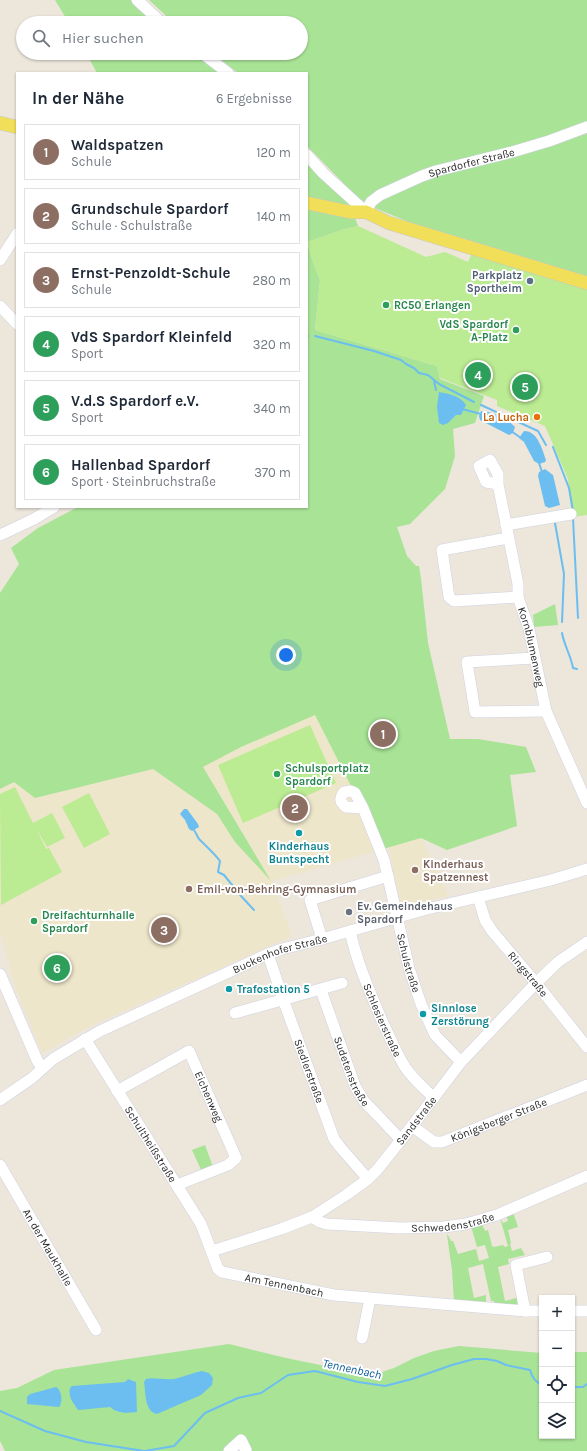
<!DOCTYPE html>
<html lang="de">
<head>
<meta charset="utf-8">
<style>
  :root { --surface:#fff; --page:#f6f6f7; --text:#1f2937; --muted:#747a83; --line:#e0e1e3; --accent:#ea580c }
  body { margin:0; font-family:Karla,sans-serif; background:var(--page); color:var(--text) }
  .controls { position:absolute; right:12px; bottom:12px; display:grid; overflow:hidden; border-radius:0px; box-shadow:0 1px 3px #0004 }
  .controls button { width:36px; height:36px; display:grid; place-items:center; padding:0; border:0; border-bottom:1px solid var(--line); background:var(--surface); color:var(--text); font:20px sans-serif }
  .you { position:absolute; left:286px; top:655px; width:14px; height:14px; margin:-10px; border:3px solid #fff; border-radius:50%; background:#1a73e8; box-shadow:0 0 0 6px #1a73e833 }
  .badge { display:grid; place-items:center; width:26px; height:26px; border-radius:50%; background:var(--accent); color:#fff; font-size:13px; font-weight:700 }
  .pin { position:absolute; translate:-50% -50%; border:2px solid #fff; box-shadow:0 1px 4px #0006 }
  .list { margin:0; padding:0; list-style:none }
  h2 { display:flex; justify-content:space-between; align-items:center; height:52px; margin:0; padding:0 16px; font-size:17px }
  h2 small { font-size:13px; font-weight:400; color:var(--muted) }
  .list li { display:grid; grid-template-columns:26px 1fr auto; gap:12px; align-items:center; box-sizing:border-box; height:56px; margin:0 8px 8px; padding:0 8px; border:1px solid var(--line); border-radius:0px }
  .list b { display:block; font-size:15px; white-space:nowrap }
  .list p { margin:0; font-size:13px; white-space:nowrap; color:var(--muted) }
  .list em { font-size:13px; font-style:normal; color:var(--muted) }
  .icon { flex:none; width:22px; height:22px; fill:none; stroke:currentColor; stroke-width:2; stroke-linecap:round; stroke-linejoin:round }
  .map { position:relative; flex:none; width:587px; height:1451px; overflow:hidden }
  .search { position:absolute; background:var(--surface); box-shadow:0 1px 3px #0004; left:16px; top:16px; width:292px; height:44px; display:flex; align-items:center; gap:10px; box-sizing:border-box; padding:0 14px; border-radius:22px; color:var(--muted); font-size:15px }
  .panel { position:absolute; background:var(--surface); box-shadow:0 1px 3px #0004; left:16px; top:72px; width:292px; height:436px; border-radius:0px }
  .map>svg:first-child { display:block }
  .education { fill:#eee6ca }
  .green { fill:#a8e396 }
  .pitch { fill:#bbeb92 }
  .water { fill:#6cbef0 }
  .lines { fill:none; stroke-linecap:round; stroke-linejoin:round }
  .stream { stroke:#6cbef0; stroke-width:2 }
  .minor-casing { stroke:#d0d1e2; stroke-width:12 }
  .major-casing { stroke:#c7c7c7; stroke-width:14 }
  .minor { stroke:#fff; stroke-width:11 }
  .major { stroke:#f2df59; stroke-width:13 }
  .service-dot { fill:#5c6f8a; stroke:#fff; stroke-width:1.5 }
  .leisure-dot { fill:#2e9e5b; stroke:#fff; stroke-width:1.5 }
  .food-dot { fill:#e8710a; stroke:#fff; stroke-width:1.5 }
  .culture-dot { fill:#0f9aa8; stroke:#fff; stroke-width:1.5 }
  .education-dot { fill:#8d6e63; stroke:#fff; stroke-width:1.5 }
  .worship-dot { fill:#6b7280; stroke:#fff; stroke-width:1.5 }
  .labels { text-anchor:middle; stroke-width:4; stroke-linejoin:round; paint-order:stroke }
  .street-label { font-size:11px; fill:#292929; stroke:#fff }
  .service-label { font-size:11px; font-weight:bold; fill:#4e5e75; stroke:#fff; text-anchor:end }
  .leisure-label { font-size:11px; font-weight:bold; fill:#27864d; stroke:#fff; text-anchor:start }
  .food-label { font-size:11px; font-weight:bold; fill:#c56008; stroke:#fff; text-anchor:end }
  .culture-label { font-size:11px; font-weight:bold; fill:#0d838f; stroke:#fff; text-anchor:start }
  .education-label { font-size:11px; font-weight:bold; fill:#785e54; stroke:#fff; text-anchor:start }
  .worship-label { font-size:11px; font-weight:bold; fill:#5b616d; stroke:#fff; text-anchor:start }
  .water-label { font-size:12px; font-style:italic; fill:#0c5a9b; stroke:#fff }
</style>
</head>
<body>
<div class="map">
<svg width="587" height="1451" viewBox="0 0 587 1451">
  <rect width="100%" height="100%" fill="#ece6db"/>
  <path class="education" d="M315 714 383 849 272 881 292 936 119 1013 81 1031 42 1053 15 986 0 930V789L14 782 35 798 153 769 217 814 235 842 270 879 203 767 241 747Z
    M422 838 431 858 435 865 448 896 402 907 394 874 389 847Z"/>
  <path class="green" d="M55 0H132L157 23H69Z
    M149 0H587V283L474 248 372 207 358 198 307 146V73H238L212 53H301V23H174Z
    M86 53H195L222 73H97Z
    M307 161 348 202 349 207 307 198Z
    M307 207 355 218 358 226 345 229 307 242 314 265 320 280 315 330 437 366 440 379 484 396 475 423 453 429 455 456 445 489 410 524 397 527 407 556 416 566H419L421 579 428 643 450 739H478L526 747 536 772 510 775 517 826 447 850 421 838 383 849 315 715 241 747 203 767 271 881 235 842 217 814 153 769 35 798 14 782 0 789V593L19 564 11 548 38 528 78 507H307Z
    M555 604 558 625 534 627 533 615Z
    M205 1145 213 1167 202 1172 192 1150Z
    M513 1212 518 1227 508 1230 511 1243 510 1244 512 1251 521 1248 525 1255 508 1259 509 1264 498 1267 505 1301 516 1298V1294H518V1303L516 1305 495 1304 494 1301H491L483 1264 468 1268 474 1298 486 1295V1303L454 1302 452 1270 447 1235H448L451 1241H453L458 1254 476 1249 479 1261 489 1258 485 1245 477 1247 471 1226 482 1224 485 1231 488 1230 492 1246 494 1247 503 1245 505 1247 508 1246 500 1218 503 1223 508 1221 506 1215Z
    M229 1344 286 1358 340 1369 376 1374 394 1368 414 1358 434 1351 459 1346 542 1353V1436H572V1352H587V1451H243L241 1449 229 1451H5L0 1441V1391L17 1388 54 1370Z"/>
  <path class="pitch" d="M358 226 426 257 445 252 468 262 474 248 587 283V515L572 517 568 479 545 426 497 406V400L440 378 437 366 315 330 320 280 314 265 307 242 345 229Z
    M310 725 336 783 243 823 218 765Z
    M15 787 33 823 52 813 65 838 47 847 36 828 46 849 49 848 62 872 1 905 0 794Z
    M89 793 110 834 84 848 62 807Z"/>
  <path class="water" d="M439 392C449 394 461 396 466 405L461 415H456L448 423 443 425 439 423 437 407Z
    M481 411C492 411 508 419 515 427L513 433 509 435 480 420 479 416Z
    M524 431C538 431 542 449 546 460L545 462 539 464 534 461 524 442 519 438Z
    M545 469 553 475 560 505 549 508 545 506 538 476 539 472Z
    M184 809H187L198 824 199 827 192 831 189 829 185 820 180 814Z
    M202 1371 209 1373 213 1378 212 1385 201 1395 157 1414C144 1411 146 1393 144 1382L146 1379C153 1377 165 1380 174 1379 183 1377 192 1373 202 1371Z
    M128 1379 136 1382 137 1412C127 1413 118 1414 110 1407L78 1410C73 1402 68 1398 70 1388L72 1386 125 1382Z
    M56 1387C62 1390 63 1402 59 1407L27 1404V1397L30 1394Z"/>
  <g class="lines">
    <path class="stream" d="M307 336H308
      M315 336 374 351 401 360 406 364 414 368 419 373 428 375 439 384 474 402
      M434 381 436 390
      M481 405 538 431 546 445
      M462 409 481 414
      M511 431 521 438
      M553 447 569 488 573 511
      M539 463 542 472
      M573 518 578 618
      M555 523 564 574 562 622
      M562 633C564 645 571 656 573 668L577 669
      M194 830C196 833 197 836 199 839 206 846 214 853 220 861L218 872 224 875 241 896 254 910
      M572 1387H583L587 1384
      M0 1411 45 1431 86 1442 144 1451
      M145 1451 174 1446 205 1413 238 1398 261 1393 288 1375 315 1371 358 1382 385 1386 412 1379 452 1365 474 1359H486L497 1361 506 1365 530 1370C532 1377 535 1382 542 1385"/>
    <g class="minor-casing">
      <g id="minor">
        <path d="M137 0 162 23"/>
        <path d="M202 53 228 73"/>
        <path id="s1" d="M307 155 323 173 366 212 371 202 380 195 422 176 436 171 512 152 549 141 587 127"/>
        <path d="M0 260 17 234"/>
        <path d="M0 306 17 324"/>
        <path id="s2" d="M498 484 486 482 479 466 490 460 498 474V484L518 584V597L529 629 546 711 587 803"/>
        <path d="M506 525 571 514"/>
        <path d="M0 535 34 519 54 507"/>
        <path d="M508 538 442 550 449 597 454 601 518 597"/>
        <path d="M534 658 467 662 475 712 546 711"/>
        <path id="s3" d="M363 808 346 807C340 802 339 799 344 792L351 791 355 793 363 808 384 860 409 968 421 1004 435 1035 461 1062"/>
        <path id="s4" d="M478 897 485 920 492 931 536 983 587 1047"/>
        <path id="s5" d="M350 931C357 963 370 992 383 1023 390 1037 396 1053 405 1067 413 1079 424 1088 434 1098"/>
        <path d="M322 939 310 900 388 876"/>
        <path id="s6" d="M268 954 283 999 334 1139 340 1147 368 1179"/>
        <path d="M0 974 37 1060 42 1068"/>
        <path id="s7" d="M321 990 355 1086 364 1101 401 1140"/>
        <path d="M235 1013 342 983"/>
        <path id="s8" d="M85 1039 201 1224 218 1269 222 1272 334 1295 525 1311H542"/>
        <path id="s9" d="M117 1091 189 1051 236 1158 228 1165 177 1185"/>
        <path id="s10" d="M0 1100 32 1078 53 1059 100 1031 268 954 282 949 322 939 423 910 551 880 587 869"/>
        <path id="s11" d="M412 1126 434 1142H442L587 1085"/>
        <path id="s12" d="M0 1165 96 1330"/>
        <path id="s13" d="M312 1217 320 1222 327 1224 400 1228 444 1227 466 1224 497 1215 587 1176"/>
        <path id="s14" d="M212 1251 281 1229 312 1217 346 1195 368 1179 377 1170 412 1126 461 1062 536 983 558 962 587 942"/>
        <path d="M525 1311 516 1265 547 1257"/>
        <path d="M572 1311H587"/>
        <path d="M362 1338 370 1299"/>
        <path d="M229 1451 241 1440 246 1450 245 1451"/>
      </g>
    </g>
    <g class="major-casing">
      <path id="major" d="M0 123 17 127
        M307 203 350 212H366L389 223 587 283"/>
    </g>
    <use href="#minor" class="minor"/>
    <use href="#major" class="major"/>
  </g>
  <circle class="service-dot" cx="530" cy="281" r="4"/>
  <g class="leisure-dot">
    <circle cx="386" cy="305" r="4"/>
    <circle cx="516" cy="330" r="4"/>
    <circle cx="277" cy="774" r="4"/>
    <circle cx="34" cy="921" r="4"/>
  </g>
  <circle class="food-dot" cx="537" cy="417" r="4"/>
  <g class="culture-dot">
    <circle cx="299" cy="833" r="4"/>
    <circle cx="229" cy="989" r="4"/>
    <circle cx="423" cy="1014" r="4"/>
  </g>
  <g class="education-dot">
    <circle cx="415" cy="870" r="4"/>
    <circle cx="189" cy="889" r="4"/>
  </g>
  <circle class="worship-dot" cx="349" cy="912" r="4"/>
  <g class="labels">
    <g class="street-label">
      <text dy="4" stroke="none"><textPath href="#s1" startOffset="202">Spardorfer Straße</textPath></text>
      <text dy="4" stroke="none"><textPath href="#s2" startOffset="235">Kornblumenweg</textPath></text>
      <text dy="4" stroke="none"><textPath href="#s10" startOffset="318">Buckenhofer Straße</textPath></text>
      <text dy="4" stroke="none"><textPath href="#s3" startOffset="225">Schulstraße</textPath></text>
      <text dy="4" stroke="none"><textPath href="#s4" startOffset="93">Ringstraße</textPath></text>
      <text dy="4" stroke="none"><textPath href="#s5" startOffset="95">Schlesierstraße</textPath></text>
      <text dy="4" stroke="none"><textPath href="#s7" startOffset="87">Sudetenstraße</textPath></text>
      <text dy="4" stroke="none"><textPath href="#s6" startOffset="124">Siedlerstraße</textPath></text>
      <text dy="4" stroke="none"><textPath href="#s9" startOffset="132">Eichenweg</textPath></text>
      <text dy="4" stroke="none"><textPath href="#s11" startOffset="96">Königsberger Straße</textPath></text>
      <text dy="4" stroke="none"><textPath href="#s14" startOffset="249">Sandstraße</textPath></text>
      <text dy="4" stroke="none"><textPath href="#s8" startOffset="124">Schultheißstraße</textPath></text>
      <text dy="4" stroke="none"><textPath href="#s13" startOffset="143">Schwedenstraße</textPath></text>
      <text dy="4" stroke="none"><textPath href="#s12" startOffset="95">An der Maukhalle</textPath></text>
      <text dy="4" stroke="none"><textPath href="#s8" startOffset="335">Am Tennenbach</textPath></text>
    </g>
    <g class="service-label">
      <text x="522" y="279">Parkplatz<tspan x="522" dy="13">Sportheim</tspan></text>
    </g>
    <g class="leisure-label">
      <text x="394" y="309">RC50 Erlangen</text>
      <text x="508" y="328" text-anchor="end">VdS Spardorf<tspan x="508" dy="13">A-Platz</tspan></text>
      <text x="285" y="772">Schulsportplatz<tspan x="285" dy="13">Spardorf</tspan></text>
      <text x="42" y="919">Dreifachturnhalle<tspan x="42" dy="13">Spardorf</tspan></text>
    </g>
    <g class="food-label">
      <text x="529" y="421">La Lucha</text>
    </g>
    <g class="culture-label">
      <text x="299" y="850" text-anchor="middle">Kinderhaus<tspan x="299" dy="13">Buntspecht</tspan></text>
      <text x="237" y="993">Trafostation 5</text>
      <text x="431" y="1012">Sinnlose<tspan x="431" dy="13">Zerstörung</tspan></text>
    </g>
    <g class="education-label">
      <text x="423" y="868">Kinderhaus<tspan x="423" dy="13">Spatzennest</tspan></text>
      <text x="197" y="893">Emil-von-Behring-Gymnasium</text>
    </g>
    <g class="worship-label">
      <text x="357" y="910">Ev. Gemeindehaus<tspan x="357" dy="13">Spardorf</tspan></text>
    </g>
    <g class="water-label">
      <text transform="translate(352 1369) rotate(12)" y="4">Tennenbach</text>
    </g>
  </g>
</svg>
<div class="controls">
<button>+</button>
<button>−</button>
<button><svg class="icon" aria-label="locate" viewBox="0 0 24 24"><circle cx="12" cy="12" r="6"/><path d="M12 2v4M12 18v4M2 12h4M18 12h4"/></svg></button>
<button><svg class="icon" aria-label="layers" viewBox="0 0 24 24"><path d="M12 4l9 5-9 5-9-5zM3 14l9 5 9-5"/></svg></button>
</div>
<div class="you"></div>
<div class="pin badge" style="left:383px;top:734px;background:#8d6e63">1</div>
<div class="pin badge" style="left:295px;top:808px;background:#8d6e63">2</div>
<div class="pin badge" style="left:164px;top:930px;background:#8d6e63">3</div>
<div class="pin badge" style="left:478px;top:375px;background:#2e9e5b">4</div>
<div class="pin badge" style="left:525px;top:387px;background:#2e9e5b">5</div>
<div class="pin badge" style="left:57px;top:968px;background:#2e9e5b">6</div>
<div class="search"><svg class="icon" aria-label="search" viewBox="0 0 24 24"><circle cx="10" cy="10" r="6"/><path d="M15 15l6 6"/></svg>Hier suchen</div>
<section class="panel">
<h2>In der Nähe<small>6 Ergebnisse</small></h2>
<ul class="list">
<li><span class="badge" style="background:#8d6e63">1</span><div><b>Waldspatzen</b><p>Schule</p></div><em>120 m</em></li>
<li><span class="badge" style="background:#8d6e63">2</span><div><b>Grundschule Spardorf</b><p>Schule · Schulstraße</p></div><em>140 m</em></li>
<li><span class="badge" style="background:#8d6e63">3</span><div><b>Ernst-Penzoldt-Schule</b><p>Schule</p></div><em>280 m</em></li>
<li><span class="badge" style="background:#2e9e5b">4</span><div><b>VdS Spardorf Kleinfeld</b><p>Sport</p></div><em>320 m</em></li>
<li><span class="badge" style="background:#2e9e5b">5</span><div><b>V.d.S Spardorf e.V.</b><p>Sport</p></div><em>340 m</em></li>
<li><span class="badge" style="background:#2e9e5b">6</span><div><b>Hallenbad Spardorf</b><p>Sport · Steinbruchstraße</p></div><em>370 m</em></li>
</ul>
</section>
</div>
</body>
</html>
